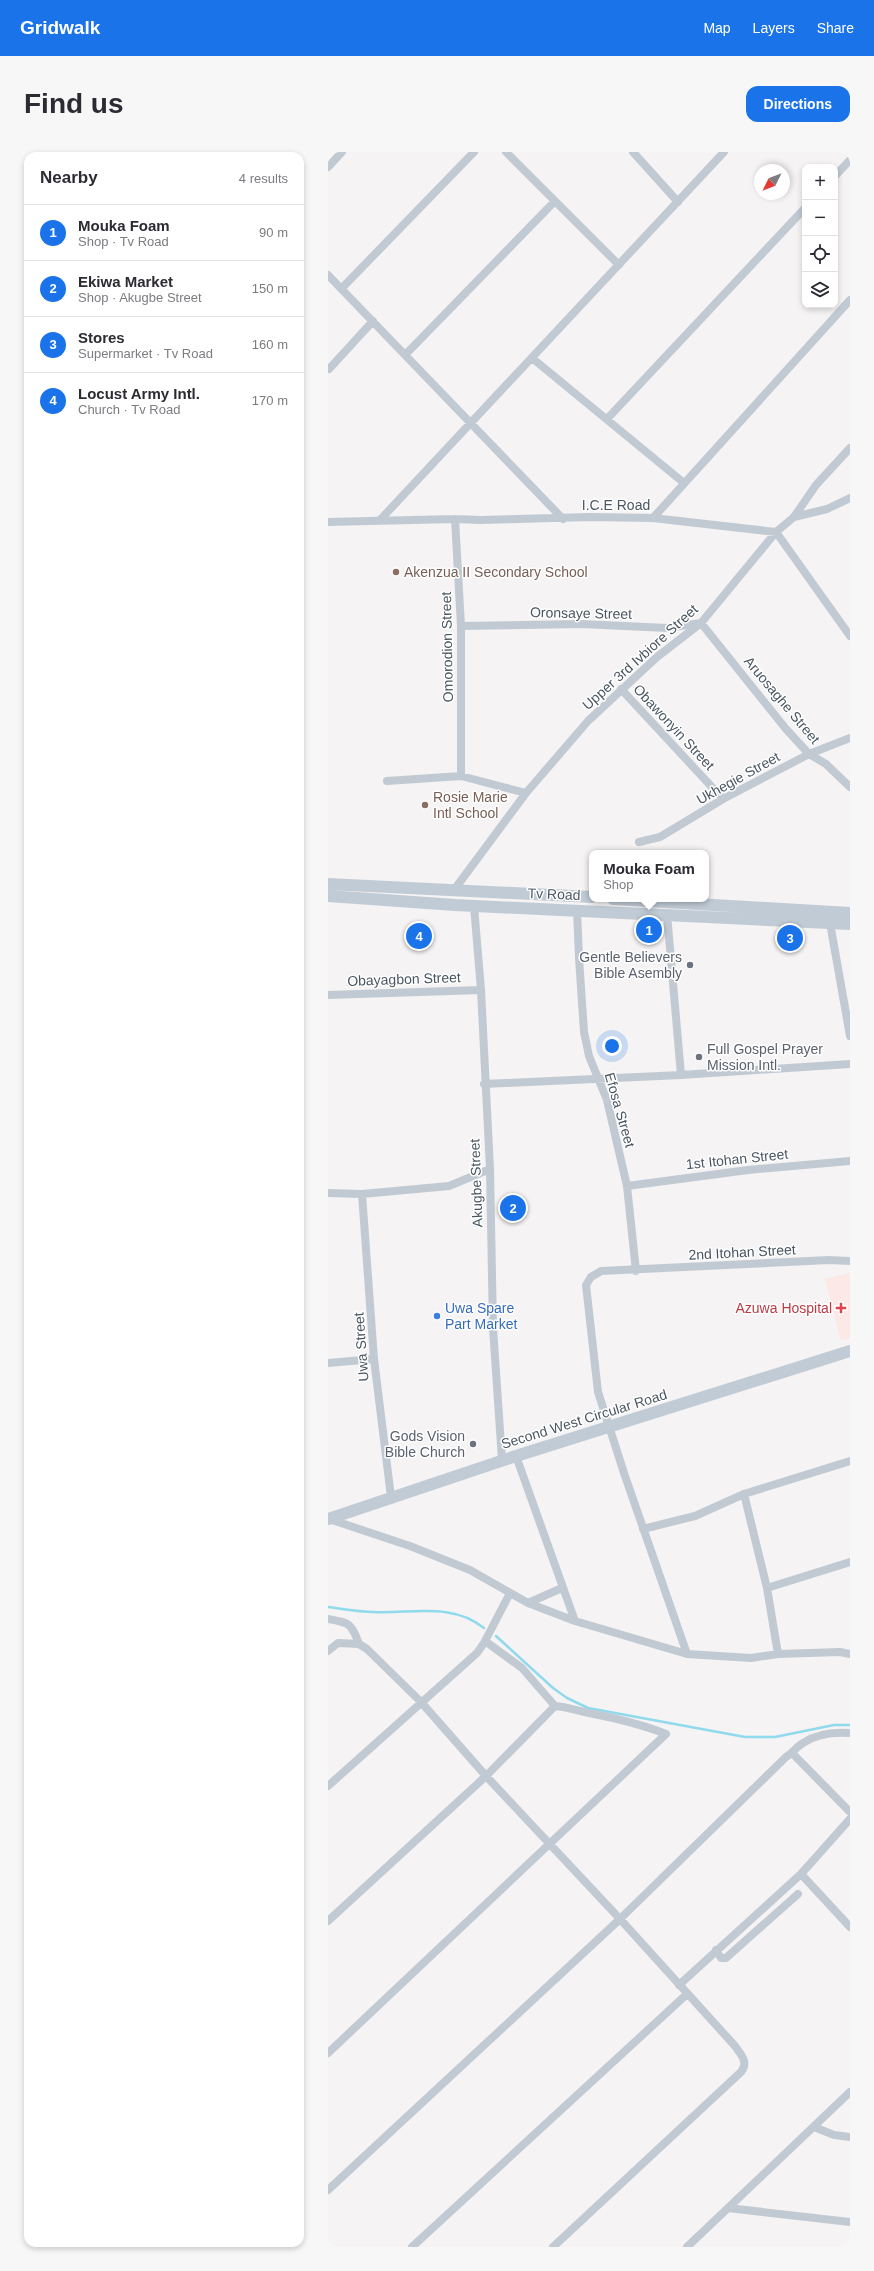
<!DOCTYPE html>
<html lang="en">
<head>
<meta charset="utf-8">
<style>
  :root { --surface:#fff; --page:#f7f7f7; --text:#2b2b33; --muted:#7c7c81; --line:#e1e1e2; --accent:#1a73e8 }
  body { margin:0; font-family:Helvetica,sans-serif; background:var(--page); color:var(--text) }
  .controls { position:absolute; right:12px; top:12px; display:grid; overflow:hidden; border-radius:8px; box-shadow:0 2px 6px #0003 }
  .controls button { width:36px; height:36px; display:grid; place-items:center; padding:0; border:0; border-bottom:1px solid var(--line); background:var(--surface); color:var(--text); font:20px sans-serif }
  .compass { position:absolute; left:426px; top:12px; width:36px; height:36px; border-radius:50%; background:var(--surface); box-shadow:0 2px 6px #0003; rotate:227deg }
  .you { position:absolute; left:284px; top:894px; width:14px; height:14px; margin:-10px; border:3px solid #fff; border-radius:50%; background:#1a73e8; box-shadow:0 0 0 6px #1a73e833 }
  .badge { display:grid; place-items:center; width:26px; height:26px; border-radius:50%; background:var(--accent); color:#fff; font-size:13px; font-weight:700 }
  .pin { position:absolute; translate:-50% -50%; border:2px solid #fff; box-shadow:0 1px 4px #0006 }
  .popup { position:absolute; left:261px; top:698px; width:120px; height:52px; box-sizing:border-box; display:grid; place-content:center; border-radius:8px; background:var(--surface); filter:drop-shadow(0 1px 3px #0005); font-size:13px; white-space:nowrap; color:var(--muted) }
  .popup b { font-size:15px; color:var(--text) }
  .popup::after { content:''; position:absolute; left:50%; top:100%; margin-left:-8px; border:8px solid transparent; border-top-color:var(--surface) }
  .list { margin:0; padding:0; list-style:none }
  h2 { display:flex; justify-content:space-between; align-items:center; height:52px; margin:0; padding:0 16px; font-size:17px }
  h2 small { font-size:13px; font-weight:400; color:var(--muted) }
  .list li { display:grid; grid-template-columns:26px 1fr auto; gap:12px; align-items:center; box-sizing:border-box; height:56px; padding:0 16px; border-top:1px solid var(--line) }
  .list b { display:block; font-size:15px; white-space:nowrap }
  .list p { margin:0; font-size:13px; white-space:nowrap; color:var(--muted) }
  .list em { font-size:13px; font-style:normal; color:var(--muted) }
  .icon { flex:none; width:22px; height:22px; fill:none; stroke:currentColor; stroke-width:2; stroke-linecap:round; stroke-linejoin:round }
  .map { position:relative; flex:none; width:522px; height:2095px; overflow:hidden; border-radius:12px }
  header { display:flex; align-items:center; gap:24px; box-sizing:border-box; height:56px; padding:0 20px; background:var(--accent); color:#fff }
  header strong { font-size:19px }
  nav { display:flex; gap:22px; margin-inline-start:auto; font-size:14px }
  .intro { display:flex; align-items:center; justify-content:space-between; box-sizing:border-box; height:96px; padding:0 24px }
  h1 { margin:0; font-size:28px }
  .button { padding:10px 18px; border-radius:12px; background:var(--accent); color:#fff; font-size:14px; font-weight:700 }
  main { display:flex; gap:24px; padding:0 24px }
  aside { flex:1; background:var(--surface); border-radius:12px; box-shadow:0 2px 6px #0003 }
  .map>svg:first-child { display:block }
  .medical { fill:#fce8e6 }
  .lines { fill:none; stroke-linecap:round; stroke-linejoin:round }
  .stream { stroke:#90daee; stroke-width:2.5 }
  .street { stroke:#c1cad2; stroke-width:8 }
  .secondary { stroke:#c1cbd6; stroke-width:12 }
  .education-dot { fill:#8d6e63; stroke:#fff; stroke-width:1.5 }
  .worship-dot { fill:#6b7280; stroke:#fff; stroke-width:1.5 }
  .health-dot { fill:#e0444e; stroke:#fff; stroke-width:1.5 }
  .shop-dot { fill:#3f7fe0; stroke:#fff; stroke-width:1.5 }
  .labels { text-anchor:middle; stroke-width:3; stroke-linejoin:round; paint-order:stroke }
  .street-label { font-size:14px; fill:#4a5661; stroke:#fff }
  .education-label { font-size:14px; fill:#785e54; stroke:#fff; text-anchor:start }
  .worship-label { font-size:14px; fill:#5b616d; stroke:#fff; text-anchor:end }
  .shop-label { font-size:14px; fill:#366cbe; stroke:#fff; text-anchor:start }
  .health-label { font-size:14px; fill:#be3a42; stroke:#fff; text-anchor:end }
</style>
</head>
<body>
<header>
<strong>Gridwalk</strong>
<nav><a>Map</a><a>Layers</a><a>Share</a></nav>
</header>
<div class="intro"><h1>Find us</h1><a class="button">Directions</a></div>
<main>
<aside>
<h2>Nearby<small>4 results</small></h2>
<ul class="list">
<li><span class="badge">1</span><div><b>Mouka Foam</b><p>Shop · Tv Road</p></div><em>90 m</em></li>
<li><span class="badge">2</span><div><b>Ekiwa Market</b><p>Shop · Akugbe Street</p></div><em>150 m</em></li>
<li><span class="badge">3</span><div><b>Stores</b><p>Supermarket · Tv Road</p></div><em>160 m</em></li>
<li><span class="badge">4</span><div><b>Locust Army Intl.</b><p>Church · Tv Road</p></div><em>170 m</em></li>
</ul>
</aside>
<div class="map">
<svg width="522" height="2095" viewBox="0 0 522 2095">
  <rect width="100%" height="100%" fill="#f5f3f3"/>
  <path class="medical" d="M522 1121V1186L513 1188 497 1127Z"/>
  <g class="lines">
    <path class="stream" d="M0 1455C15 1457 31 1460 46 1460 83 1462 124 1450 156 1476
      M168 1484 225 1536 239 1546 260 1556 417 1585H447L506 1573H522"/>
    <path class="street" d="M178 0 291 113
      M305 0 350 50
      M0 15 14 0
      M507 24 522 8
      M0 123 235 367
      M14 136 146 0
      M78 202 227 49
      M204 206 356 331
      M1 217 45 169
      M279 267 477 56
      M466 365 499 357 522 346
      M325 366 522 148
      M127 367 133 474V624
      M52 368 396 0
      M0 370 127 367 152 368 262 365 325 366 448 380 522 484
      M133 474 253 472 339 476 373 471 458 577 481 602 498 612 522 635
      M293 537 395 647
      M59 629 133 624 198 641
      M311 690 332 685 395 647 481 602 522 586
      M126 738 198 641 260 569 329 505 373 471 448 380 466 365 488 333 522 296
      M146 754 153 838 162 1017 165 1176 174 1308
      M249 758 251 806 256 880 261 904 279 948 299 1034 308 1119
      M339 762 353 923
      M502 771 522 884
      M0 843 153 838
      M156 932 353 923 522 912
      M299 1034 420 1018 522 1009
      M0 1041 34 1042 121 1034 162 1017
      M34 1042 46 1207 63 1345
      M0 1211 46 1207
      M188 1304 247 1469
      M416 1342 439 1436 450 1502
      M1 1367 82 1394 142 1418 200 1451 247 1469 359 1502 423 1506 450 1502 512 1500 522 1502
      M315 1377 367 1364 416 1342 522 1309
      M439 1436 522 1410
      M200 1451 234 1436
      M0 1467C22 1471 23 1471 31 1492
      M0 1499 10 1491 31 1492 39 1497 93 1550 158 1624 292 1767 407 1894C413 1903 421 1910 413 1920L225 2095
      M359 1502 297 1324 270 1240 258 1133 263 1125 273 1119 501 1108 522 1109
      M465 1602 522 1660
      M0 1634 149 1501 156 1491 182 1441
      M473 1722 522 1775
      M0 1769 158 1624 227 1554
      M388 1798 393 1806H398L470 1742
      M351 1833 473 1722 522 1667
      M0 1901 338 1582C313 1572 291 1567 266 1562 252 1560 241 1555 227 1554L194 1516 157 1489
      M486 1975 506 1983 522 1985
      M0 2038 292 1767 458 1605C465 1601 468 1595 475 1591 488 1582 507 1580 522 1581
      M400 2056 522 2070
      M84 2095 359 1842
      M359 2095 522 1940"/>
    <path class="secondary" d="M0 732 264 745
      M0 744 127 753 522 772
      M285 747 522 761
      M0 1367 188 1304 522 1199"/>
  </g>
  <g class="education-dot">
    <circle cx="68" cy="420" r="4"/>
    <circle cx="97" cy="653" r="4"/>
  </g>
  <g class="worship-dot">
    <circle cx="362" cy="813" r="4"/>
    <circle cx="371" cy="905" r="4"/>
    <circle cx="145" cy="1292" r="4"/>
  </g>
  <path class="health-dot" d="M511 1150h4v4h4v4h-4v4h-4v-4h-4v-4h4z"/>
  <circle class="shop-dot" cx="109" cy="1164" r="4"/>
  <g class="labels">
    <g class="street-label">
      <text x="288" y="358">I.C.E Road</text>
      <text transform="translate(253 461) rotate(1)" y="5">Oronsaye Street</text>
      <text transform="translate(119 495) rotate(-91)" y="5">Omorodion Street</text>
      <text transform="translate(312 505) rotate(-42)" y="5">Upper 3rd Ivbiore Street</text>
      <text transform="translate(454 548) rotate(50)" y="5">Aruosaghe Street</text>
      <text transform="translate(346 575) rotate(47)" y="5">Obawonyin Street</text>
      <text transform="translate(410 626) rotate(-29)" y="5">Ukhegie Street</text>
      <text transform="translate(226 742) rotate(2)" y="5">Tv Road</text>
      <text transform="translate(76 827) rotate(-2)" y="5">Obayagbon Street</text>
      <text transform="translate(292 958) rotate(74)" y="5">Efosa Street</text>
      <text transform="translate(409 1007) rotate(-6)" y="5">1st Itohan Street</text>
      <text transform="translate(148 1031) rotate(-92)" y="5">Akugbe Street</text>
      <text transform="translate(414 1100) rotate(-3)" y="5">2nd Itohan Street</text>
      <text transform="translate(33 1195) rotate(-94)" y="5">Uwa Street</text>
      <text transform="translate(256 1267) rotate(-17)" y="5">Second West Circular Road</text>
    </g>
    <g class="education-label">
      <text x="76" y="425">Akenzua II Secondary School</text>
      <text x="105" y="650">Rosie Marie<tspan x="105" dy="16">Intl School</tspan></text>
    </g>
    <g class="worship-label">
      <text x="354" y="810">Gentle Believers<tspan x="354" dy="16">Bible Asembly</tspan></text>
      <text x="379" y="902" text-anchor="start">Full Gospel Prayer<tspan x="379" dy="16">Mission Intl.</tspan></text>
      <text x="137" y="1289">Gods Vision<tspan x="137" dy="16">Bible Church</tspan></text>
    </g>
    <g class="shop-label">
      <text x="117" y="1161">Uwa Spare<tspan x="117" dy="16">Part Market</tspan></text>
    </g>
    <g class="health-label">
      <text x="504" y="1161">Azuwa Hospital</text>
    </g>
  </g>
</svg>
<div class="controls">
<button>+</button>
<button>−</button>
<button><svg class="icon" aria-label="locate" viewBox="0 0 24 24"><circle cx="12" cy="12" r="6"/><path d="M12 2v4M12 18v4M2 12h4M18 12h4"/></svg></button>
<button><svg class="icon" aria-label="layers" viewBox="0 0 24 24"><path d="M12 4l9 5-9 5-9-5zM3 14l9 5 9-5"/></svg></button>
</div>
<svg class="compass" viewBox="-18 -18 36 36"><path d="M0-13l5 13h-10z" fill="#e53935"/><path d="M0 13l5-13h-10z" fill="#7c7c81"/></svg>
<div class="you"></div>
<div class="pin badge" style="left:321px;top:778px">1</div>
<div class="popup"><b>Mouka Foam</b>Shop</div>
<div class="pin badge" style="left:185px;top:1056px">2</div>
<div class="pin badge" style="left:462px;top:786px">3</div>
<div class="pin badge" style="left:91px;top:784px">4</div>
</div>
</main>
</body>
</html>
